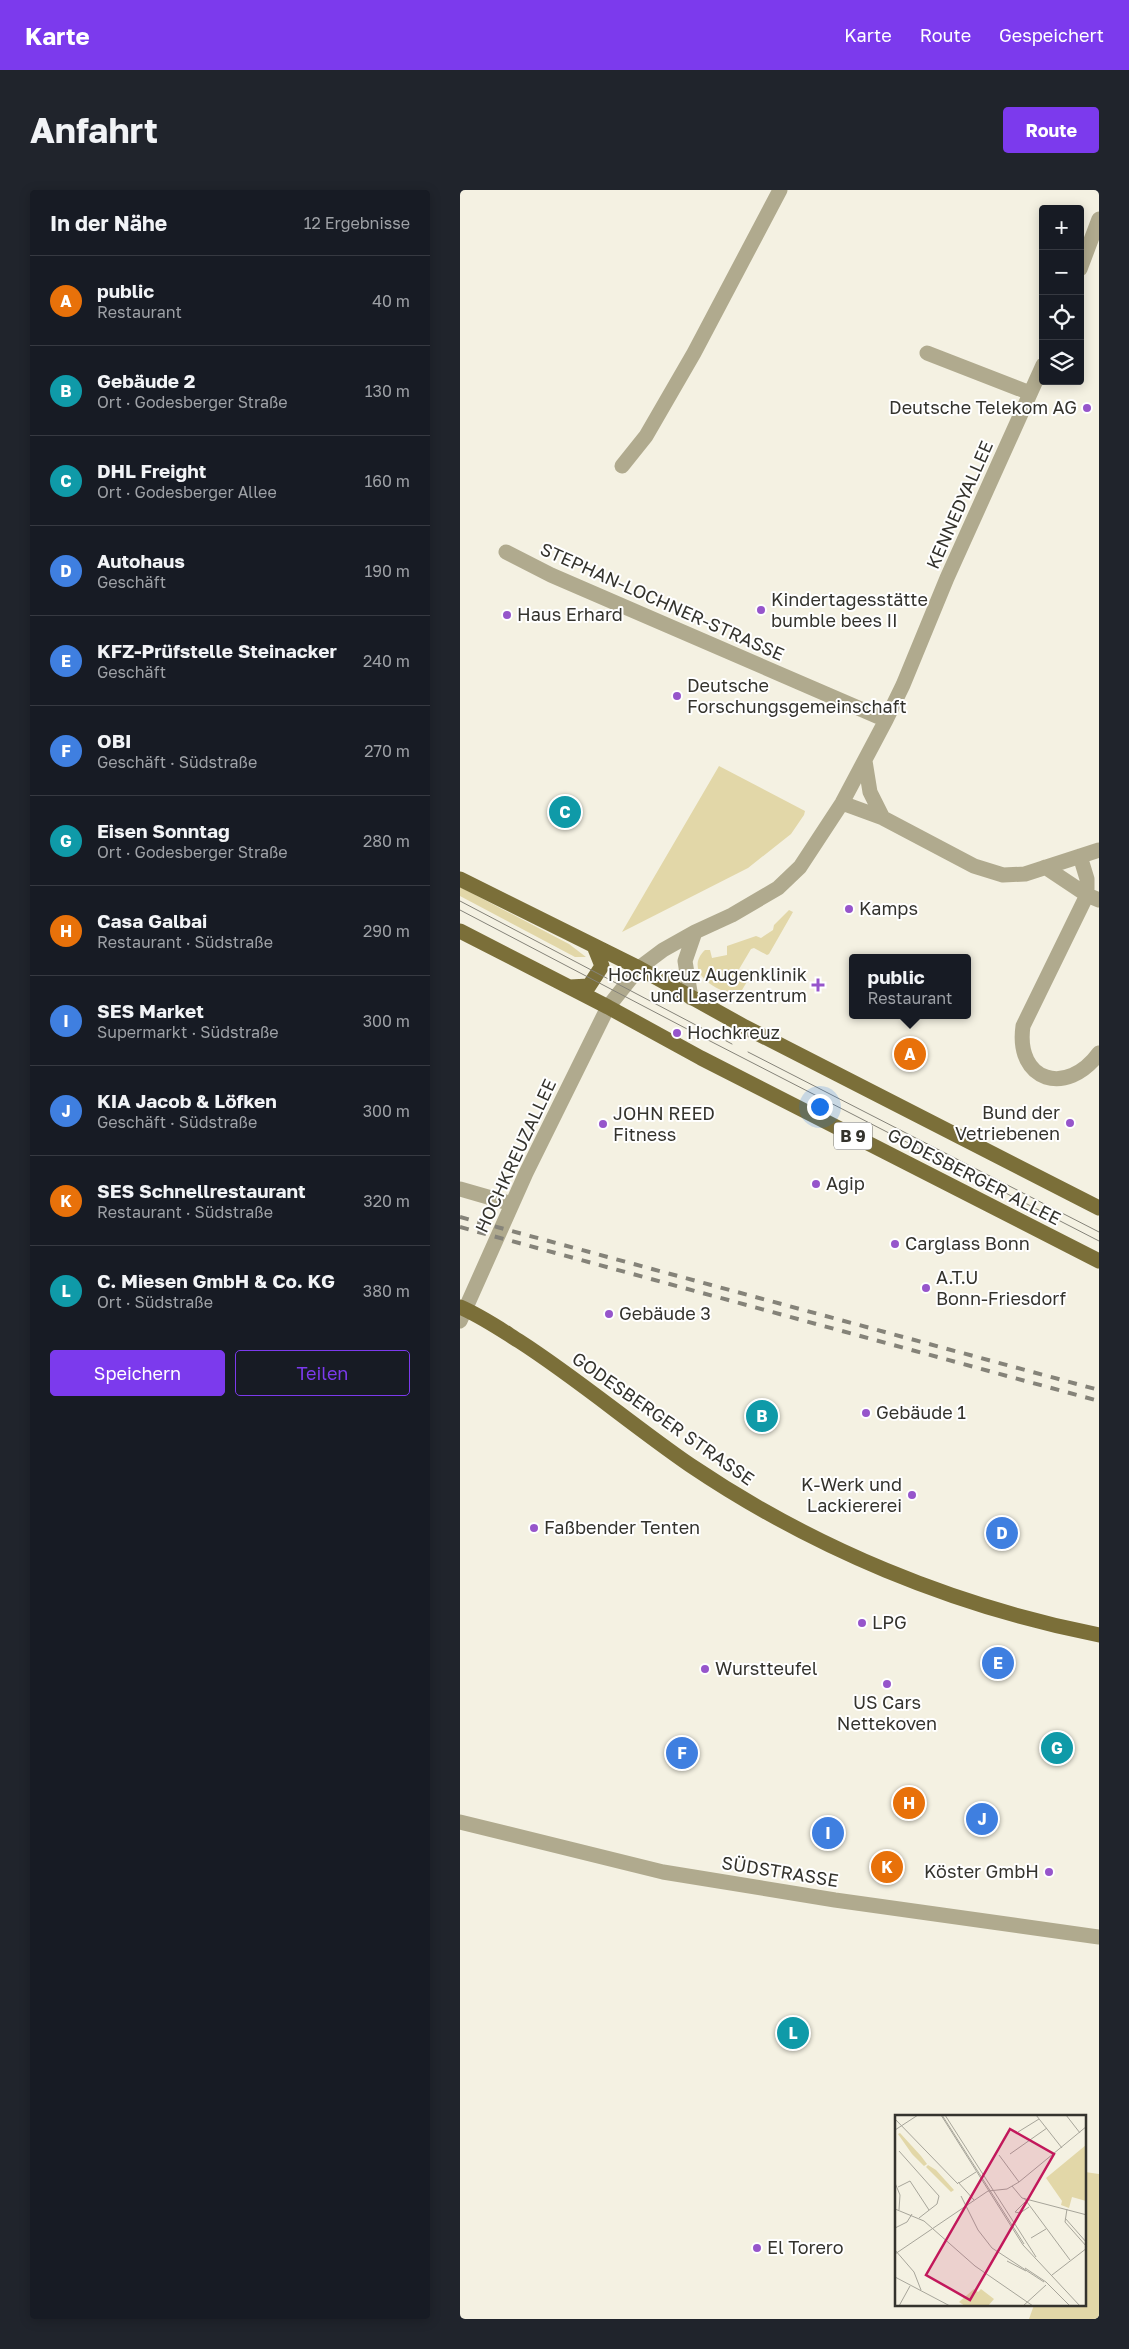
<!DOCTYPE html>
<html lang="de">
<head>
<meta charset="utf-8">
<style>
  :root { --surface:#171b24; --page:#20242c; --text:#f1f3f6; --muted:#9ea1a6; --line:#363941; --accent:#7c3aed }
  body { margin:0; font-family:"Golos Text",sans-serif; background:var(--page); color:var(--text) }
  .controls { position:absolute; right:15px; top:15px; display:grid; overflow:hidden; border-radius:5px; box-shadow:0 2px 12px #0003 }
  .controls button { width:45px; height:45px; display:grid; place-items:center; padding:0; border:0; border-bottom:1px solid var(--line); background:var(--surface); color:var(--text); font:25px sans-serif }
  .you { position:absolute; left:359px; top:916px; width:18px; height:18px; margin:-12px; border:4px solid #fff; border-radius:50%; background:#1a73e8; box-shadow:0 0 0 8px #1a73e833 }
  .badge { display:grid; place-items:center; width:32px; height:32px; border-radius:50%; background:var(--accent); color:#fff; font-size:16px; font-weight:700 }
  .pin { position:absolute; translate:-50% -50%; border:2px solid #fff; box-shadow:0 1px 5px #0006 }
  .popup { position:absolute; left:389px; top:764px; width:122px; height:65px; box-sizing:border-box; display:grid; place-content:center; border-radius:5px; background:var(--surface); filter:drop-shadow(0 1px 4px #0005); font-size:16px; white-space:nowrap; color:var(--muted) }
  .popup b { font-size:19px; color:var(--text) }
  .popup::after { content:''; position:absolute; left:50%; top:100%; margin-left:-10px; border:10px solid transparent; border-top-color:var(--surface) }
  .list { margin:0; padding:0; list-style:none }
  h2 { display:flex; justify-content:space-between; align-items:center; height:65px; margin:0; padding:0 20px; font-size:21px }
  h2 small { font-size:16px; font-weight:400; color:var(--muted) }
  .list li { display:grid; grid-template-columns:32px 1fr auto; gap:15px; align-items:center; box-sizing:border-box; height:90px; padding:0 20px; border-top:1px solid var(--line) }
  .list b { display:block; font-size:19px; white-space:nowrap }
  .list p { margin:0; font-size:16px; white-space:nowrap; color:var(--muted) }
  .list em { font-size:16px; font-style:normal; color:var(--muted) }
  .actions { display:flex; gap:10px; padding:15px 20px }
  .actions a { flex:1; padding:11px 0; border:1px solid var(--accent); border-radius:5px; text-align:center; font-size:18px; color:var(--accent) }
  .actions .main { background:var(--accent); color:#fff }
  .icon { flex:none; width:28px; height:28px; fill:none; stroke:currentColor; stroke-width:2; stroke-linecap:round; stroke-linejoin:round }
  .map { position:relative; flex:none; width:639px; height:2129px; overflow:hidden; border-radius:5px }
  header { display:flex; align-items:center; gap:30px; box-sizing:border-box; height:70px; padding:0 25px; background:var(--accent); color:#fff }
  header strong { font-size:24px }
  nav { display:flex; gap:28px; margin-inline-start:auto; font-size:18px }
  .intro { display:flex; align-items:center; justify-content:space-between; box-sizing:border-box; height:120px; padding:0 30px }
  h1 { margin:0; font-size:35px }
  .button { padding:12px 22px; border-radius:5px; background:var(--accent); color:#fff; font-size:18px; font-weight:700 }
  main { display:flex; gap:30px; padding:0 30px }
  aside { flex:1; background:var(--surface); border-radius:5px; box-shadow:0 2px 12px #0003 }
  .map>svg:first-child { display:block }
  .green { fill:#e2d7a8 }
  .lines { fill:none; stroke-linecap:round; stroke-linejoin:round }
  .minor { stroke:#b0aa8e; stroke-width:15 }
  .major { stroke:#7b6f39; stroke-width:15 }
  .tram { stroke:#858379; stroke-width:1 }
  .rail { stroke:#858379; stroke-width:4; stroke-dasharray:9 9; stroke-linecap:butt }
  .poi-dot { fill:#9655cb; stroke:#fff; stroke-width:2 }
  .labels { text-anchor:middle; stroke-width:4; stroke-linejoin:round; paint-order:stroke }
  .shield { fill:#fff; stroke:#71706c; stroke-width:1 }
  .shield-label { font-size:16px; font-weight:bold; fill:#34332d }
  .poi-label { font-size:18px; fill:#34332d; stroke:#fff; text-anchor:start }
  .street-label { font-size:18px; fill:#34332d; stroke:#fff }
  .inset-road { fill:none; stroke:#a7a59a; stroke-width:1 }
  .view { fill:#c2185b; fill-opacity:0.15; stroke:#c2185b; stroke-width:2.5 }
  .inset-edge { fill:none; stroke:#34332d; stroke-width:2.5 }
</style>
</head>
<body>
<header>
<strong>Karte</strong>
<nav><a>Karte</a><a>Route</a><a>Gespeichert</a></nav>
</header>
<div class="intro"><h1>Anfahrt</h1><a class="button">Route</a></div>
<main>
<aside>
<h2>In der Nähe<small>12 Ergebnisse</small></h2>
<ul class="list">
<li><span class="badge" style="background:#e8710a">A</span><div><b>public</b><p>Restaurant</p></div><em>40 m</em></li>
<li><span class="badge" style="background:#0f9aa8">B</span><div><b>Gebäude 2</b><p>Ort · Godesberger Straße</p></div><em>130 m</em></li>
<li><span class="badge" style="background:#0f9aa8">C</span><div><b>DHL Freight</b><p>Ort · Godesberger Allee</p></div><em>160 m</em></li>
<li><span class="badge" style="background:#3f7fe0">D</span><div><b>Autohaus</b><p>Geschäft</p></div><em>190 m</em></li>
<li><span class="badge" style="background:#3f7fe0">E</span><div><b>KFZ-Prüfstelle Steinacker</b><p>Geschäft</p></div><em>240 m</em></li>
<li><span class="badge" style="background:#3f7fe0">F</span><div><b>OBI</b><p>Geschäft · Südstraße</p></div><em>270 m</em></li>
<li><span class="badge" style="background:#0f9aa8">G</span><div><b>Eisen Sonntag</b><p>Ort · Godesberger Straße</p></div><em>280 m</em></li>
<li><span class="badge" style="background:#e8710a">H</span><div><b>Casa Galbai</b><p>Restaurant · Südstraße</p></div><em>290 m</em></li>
<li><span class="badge" style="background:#3f7fe0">I</span><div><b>SES Market</b><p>Supermarkt · Südstraße</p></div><em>300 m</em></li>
<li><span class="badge" style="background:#3f7fe0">J</span><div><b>KIA Jacob &amp; Löfken</b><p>Geschäft · Südstraße</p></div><em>300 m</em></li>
<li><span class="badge" style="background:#e8710a">K</span><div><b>SES Schnellrestaurant</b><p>Restaurant · Südstraße</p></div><em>320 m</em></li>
<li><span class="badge" style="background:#0f9aa8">L</span><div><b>C. Miesen GmbH &amp; Co. KG</b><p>Ort · Südstraße</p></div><em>380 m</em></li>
</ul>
<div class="actions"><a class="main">Speichern</a><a>Teilen</a></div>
</aside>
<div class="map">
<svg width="639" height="2129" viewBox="0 0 639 2129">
  <rect width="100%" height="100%" fill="#f4f1e2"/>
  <path class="green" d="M259 576 345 621 344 625 331 644 288 678 162 742Z
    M0 697 109 754 126 767H115L0 706Z
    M329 720 333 722 309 764 307 765 294 758 291 759 278 781 288 790 279 805C258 803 222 782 245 760H250L252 768 267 765V756L296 746 301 748 313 740 314 735Z
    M625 1982 639 1984V2129H569L574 2115H625Z"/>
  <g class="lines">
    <path class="minor" d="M620 79 639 29
      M467 163 570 203
      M162 276 186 246 234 163 320 0
      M46 362 91 385 426 530
      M405 571 410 602 423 628
      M382 613 423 628 514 676 543 685 565 684 639 660
      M620 666 627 689V705L563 836C555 892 607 907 639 863
      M585 677 627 705 639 710
      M231 808 225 771 235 742
      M0 999 52 1014
      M0 1131 66 983 148 817 179 778 203 760 235 742 272 725 318 698 340 677 382 613 426 530 443 495 487 388 583 175
      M0 1632 203 1682 375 1710 639 1747"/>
    <path class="major" d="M0 689 179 778 285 837 639 1018
      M0 741 148 817 241 868 639 1071
      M110 797 129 796 142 776 134 756
      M0 1117C21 1126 40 1139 59 1151 118 1189 172 1235 230 1275 353 1358 493 1416 639 1445"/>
    <path class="tram" d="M0 711 272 854
      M0 720 250 851 639 1051
      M288 862 639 1042"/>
    <path class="rail" d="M0 1027 639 1200
      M0 1037 639 1211"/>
  </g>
  <g class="poi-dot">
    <circle cx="627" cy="218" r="5"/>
    <circle cx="301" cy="420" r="5"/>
    <circle cx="47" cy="425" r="5"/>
    <circle cx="217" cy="506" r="5"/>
    <circle cx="389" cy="719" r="5"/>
    <path d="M355.5 787.5h5v5h5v5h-5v5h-5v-5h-5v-5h5z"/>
    <circle cx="217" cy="843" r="5"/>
    <circle cx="610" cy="933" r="5"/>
    <circle cx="143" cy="934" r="5"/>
    <circle cx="356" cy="994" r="5"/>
    <circle cx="435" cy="1054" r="5"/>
    <circle cx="466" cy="1098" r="5"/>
    <circle cx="149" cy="1124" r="5"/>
    <circle cx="406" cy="1223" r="5"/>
    <circle cx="452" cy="1305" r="5"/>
    <circle cx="74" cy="1338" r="5"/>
    <circle cx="402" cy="1433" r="5"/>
    <circle cx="245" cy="1479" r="5"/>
    <circle cx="427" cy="1494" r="5"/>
    <circle cx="589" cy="1682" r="5"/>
    <circle cx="297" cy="2058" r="5"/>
  </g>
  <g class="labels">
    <rect class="shield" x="374" y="932.5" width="38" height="27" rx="4"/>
    <g class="shield-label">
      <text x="393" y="952">B 9</text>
    </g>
    <g class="poi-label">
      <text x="617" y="224" text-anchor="end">Deutsche Telekom AG</text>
      <text x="311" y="416">Kindertagesstätte<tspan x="311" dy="21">bumble bees II</tspan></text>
      <text x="57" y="431">Haus Erhard</text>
      <text x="227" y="502">Deutsche<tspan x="227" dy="21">Forschungsgemeinschaft</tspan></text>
      <text x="399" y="725">Kamps</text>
      <text x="347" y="791" text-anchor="end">Hochkreuz Augenklinik<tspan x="347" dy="21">und Laserzentrum</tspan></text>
      <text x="227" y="849">Hochkreuz</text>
      <text x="600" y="929" text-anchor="end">Bund der<tspan x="600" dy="21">Vetriebenen</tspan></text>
      <text x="153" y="930">JOHN REED<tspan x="153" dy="21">Fitness</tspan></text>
      <text x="366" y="1000">Agip</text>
      <text x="445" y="1060">Carglass Bonn</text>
      <text x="476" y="1094">A.T.U<tspan x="476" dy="21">Bonn-Friesdorf</tspan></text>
      <text x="159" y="1130">Gebäude 3</text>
      <text x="416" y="1229">Gebäude 1</text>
      <text x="442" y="1301" text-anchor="end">K-Werk und<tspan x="442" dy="21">Lackiererei</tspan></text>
      <text x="84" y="1344">Faßbender Tenten</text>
      <text x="412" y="1439">LPG</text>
      <text x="255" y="1485">Wurstteufel</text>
      <text x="427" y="1519" text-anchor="middle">US Cars<tspan x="427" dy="21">Nettekoven</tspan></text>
      <text x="579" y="1688" text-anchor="end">Köster GmbH</text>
      <text x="307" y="2064">El Torero</text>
    </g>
    <g class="street-label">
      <text transform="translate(500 315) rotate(-66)" y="6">KENNEDYALLEE</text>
      <text transform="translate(202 412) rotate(24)" y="6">STEPHAN-LOCHNER-STRASSE</text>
      <text transform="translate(56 966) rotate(-65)" y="6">HOCHKREUZALLEE</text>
      <text transform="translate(514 987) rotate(27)" y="6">GODESBERGER ALLEE</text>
      <text transform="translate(203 1229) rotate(35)" y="6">GODESBERGER STRASSE</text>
      <text transform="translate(320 1682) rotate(9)" y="6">SÜDSTRASSE</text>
    </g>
  </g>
  <g transform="translate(435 1925)">
    <rect width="191" height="191" fill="#f4f1e2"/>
    <path d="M5 18 26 41 32 49 29 51 17 39 3 19ZM191 30V86L177 82 174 93 166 90 167 86 151 63ZM33 50 41 55 59 75 56 77 31 52ZM79 174 83 177 86 174 99 184 93 191H70L64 187Z" fill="#e2d7a8"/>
    <path class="inset-road" d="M46 0 128 130 185 191M47 0 129 129M50 0 141 142M141 0 167 33M171 0 185 18M0 4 63 69M0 15 23 0M123 17 144 4M4 36 44 81 42 89 24 103M115 39 152 13M104 40 124 67M63 67 79 85M0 68 5 80 4 95M64 68 81 57M117 71 127 83 192 100M3 72 15 66 34 95M66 81 83 115 97 133 149 167M129 83 175 145M130 87 120 97 125 98 134 92M0 94 29 106 80 151 138 191M172 94 170 107 192 132M170 103 192 128M0 113 12 107 17 99M136 123 151 114M0 135 19 157 26 175M0 139 93 76 112 74 124 67 192 11M112 146 131 156M130 153 151 167 175 191M157 160 192 133M0 162 55 191M4 191 15 171M128 191 151 170"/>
    <path class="view" d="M115 14 159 39 75 185 31 160Z"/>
    <rect width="191" height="191" class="inset-edge"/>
  </g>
</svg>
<div class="controls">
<button>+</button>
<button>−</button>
<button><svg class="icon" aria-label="locate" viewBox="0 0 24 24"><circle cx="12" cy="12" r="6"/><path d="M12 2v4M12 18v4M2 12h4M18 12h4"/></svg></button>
<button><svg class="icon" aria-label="layers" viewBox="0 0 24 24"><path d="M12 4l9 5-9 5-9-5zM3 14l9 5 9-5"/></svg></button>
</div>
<div class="you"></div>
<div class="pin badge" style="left:450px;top:864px;background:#e8710a">A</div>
<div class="popup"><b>public</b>Restaurant</div>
<div class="pin badge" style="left:302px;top:1226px;background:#0f9aa8">B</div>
<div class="pin badge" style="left:105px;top:622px;background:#0f9aa8">C</div>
<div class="pin badge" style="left:542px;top:1343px;background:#3f7fe0">D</div>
<div class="pin badge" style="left:538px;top:1473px;background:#3f7fe0">E</div>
<div class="pin badge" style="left:222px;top:1563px;background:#3f7fe0">F</div>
<div class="pin badge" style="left:597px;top:1558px;background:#0f9aa8">G</div>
<div class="pin badge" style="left:449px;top:1613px;background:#e8710a">H</div>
<div class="pin badge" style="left:368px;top:1643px;background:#3f7fe0">I</div>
<div class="pin badge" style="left:522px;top:1629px;background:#3f7fe0">J</div>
<div class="pin badge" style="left:427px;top:1677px;background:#e8710a">K</div>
<div class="pin badge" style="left:333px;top:1843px;background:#0f9aa8">L</div>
</div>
</main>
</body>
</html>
